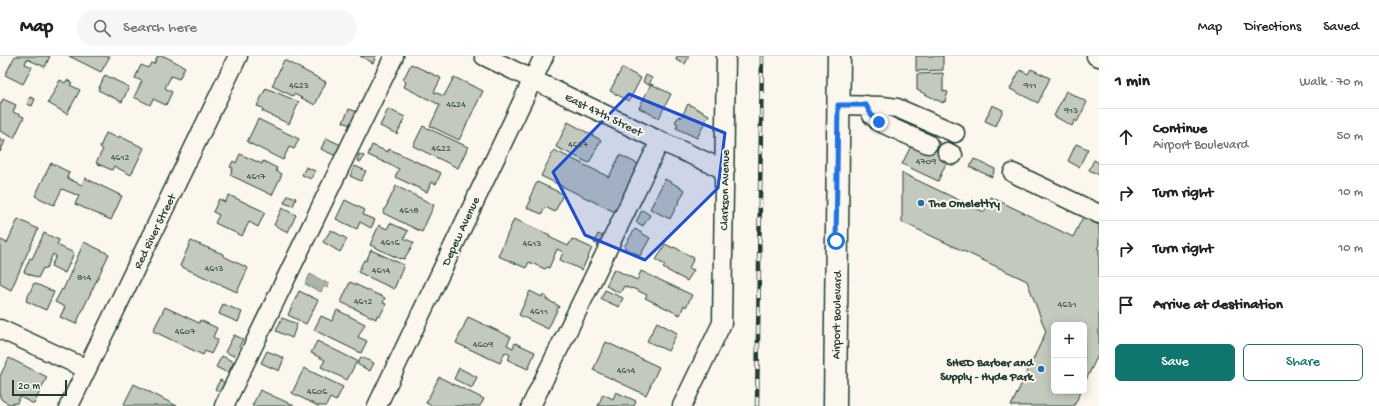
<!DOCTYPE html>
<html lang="en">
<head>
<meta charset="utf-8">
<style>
  :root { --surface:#fff; --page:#f6f6f6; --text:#202124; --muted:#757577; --line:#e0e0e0; --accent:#0f766e }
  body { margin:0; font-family:"Gochi Hand",sans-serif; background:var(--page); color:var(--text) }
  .controls { position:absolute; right:12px; bottom:12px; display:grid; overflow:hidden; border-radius:6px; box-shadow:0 2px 10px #0003 }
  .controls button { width:36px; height:36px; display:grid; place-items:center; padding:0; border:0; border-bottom:1px solid var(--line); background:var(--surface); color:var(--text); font:20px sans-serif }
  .scale { position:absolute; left:12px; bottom:10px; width:55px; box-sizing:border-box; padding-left:4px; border:2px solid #1f3d34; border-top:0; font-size:11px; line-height:14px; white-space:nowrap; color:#1f3d34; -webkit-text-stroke:3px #fbf7ec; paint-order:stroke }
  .stop { position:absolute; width:12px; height:12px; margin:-9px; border:3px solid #1a73e8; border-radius:50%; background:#fff }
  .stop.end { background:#1a73e8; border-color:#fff; box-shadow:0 1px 4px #0008 }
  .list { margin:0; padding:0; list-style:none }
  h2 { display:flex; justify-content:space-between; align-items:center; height:52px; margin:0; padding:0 16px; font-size:17px }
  h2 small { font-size:13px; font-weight:400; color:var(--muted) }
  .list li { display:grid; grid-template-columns:26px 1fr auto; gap:12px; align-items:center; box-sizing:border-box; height:56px; padding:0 16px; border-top:1px solid var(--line) }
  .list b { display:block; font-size:15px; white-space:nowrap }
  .list p { margin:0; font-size:13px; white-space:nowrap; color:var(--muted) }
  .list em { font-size:13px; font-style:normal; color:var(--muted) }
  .actions { display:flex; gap:8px; padding:12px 16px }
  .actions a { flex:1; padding:9px 0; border:1px solid var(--accent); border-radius:6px; text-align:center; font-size:14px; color:var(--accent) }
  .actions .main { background:var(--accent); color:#fff }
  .icon { flex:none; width:22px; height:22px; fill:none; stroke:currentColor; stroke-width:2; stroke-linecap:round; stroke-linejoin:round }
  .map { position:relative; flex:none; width:1099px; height:350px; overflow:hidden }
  header { display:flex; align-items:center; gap:24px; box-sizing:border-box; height:56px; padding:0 20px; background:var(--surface); border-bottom:1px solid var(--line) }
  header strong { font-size:19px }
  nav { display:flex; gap:22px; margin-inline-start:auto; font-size:14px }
  .search { width:280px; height:36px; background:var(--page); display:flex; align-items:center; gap:10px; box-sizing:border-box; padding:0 14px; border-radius:22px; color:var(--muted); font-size:15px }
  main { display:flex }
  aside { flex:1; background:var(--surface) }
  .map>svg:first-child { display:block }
  .water { fill:#adb4aa; stroke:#74847b }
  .building { fill:#c4c9be; stroke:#1f3d34 }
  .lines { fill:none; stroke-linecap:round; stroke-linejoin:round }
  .minor-casing { stroke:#1f3d34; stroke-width:21 }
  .major-casing { stroke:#1f3d34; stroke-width:25 }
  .minor { stroke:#fbf7ec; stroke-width:18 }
  .major { stroke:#fbf7ec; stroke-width:22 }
  .rail-casing { stroke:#1f3d34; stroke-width:4.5 }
  .rail { stroke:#fbf7ec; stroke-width:3; stroke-dasharray:9; stroke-linecap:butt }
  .route { stroke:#1a73e8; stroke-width:5 }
  .marked { fill:#1d4ed8; fill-opacity:0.2; stroke:#1d4ed8; stroke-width:3; stroke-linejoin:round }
  .poi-dot { fill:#1f6fb2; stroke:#fbf7ec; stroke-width:1.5 }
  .labels { text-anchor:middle; stroke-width:4; stroke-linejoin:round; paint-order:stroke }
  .number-label { font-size:10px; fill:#486056 }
  .street-label { font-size:12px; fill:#1f3d34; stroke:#fbf7ec }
  .poi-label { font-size:12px; font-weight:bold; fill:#1f3d34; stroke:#fbf7ec; text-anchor:start }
</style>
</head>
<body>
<header>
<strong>Map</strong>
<div class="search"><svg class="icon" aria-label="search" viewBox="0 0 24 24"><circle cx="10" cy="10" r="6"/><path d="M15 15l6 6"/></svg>Search here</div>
<nav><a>Map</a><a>Directions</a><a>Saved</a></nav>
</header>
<main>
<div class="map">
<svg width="1099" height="350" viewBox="0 0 1099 350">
  <rect width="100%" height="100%" fill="#fbf7ec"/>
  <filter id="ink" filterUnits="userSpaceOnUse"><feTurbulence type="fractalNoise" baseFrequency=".025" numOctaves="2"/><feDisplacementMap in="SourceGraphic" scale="8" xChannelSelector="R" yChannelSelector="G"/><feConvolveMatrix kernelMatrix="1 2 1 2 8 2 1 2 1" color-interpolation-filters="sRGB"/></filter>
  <g filter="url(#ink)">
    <path class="water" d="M310 218 329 228 327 232 324 230 321 236 305 228Z"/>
    <path class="building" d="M15 0H50L45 11 27 3 25 8 32 11 23 28 5 19Z
      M69 0H110L101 16Z
      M158 0H164L185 11 179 23 171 20 165 32 172 36 166 49 153 43 150 49 134 41 142 25 135 22 141 9 148 12 151 7 154 8Z
      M360 0H376L373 7Z
      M677 0H689L685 8 676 4Z
      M916 0H943V14L916 15Z
      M284 4 326 26 315 49 294 38 293 40 272 30Z
      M411 8 441 22 434 36 444 40 454 21 483 35 459 84 430 70 440 49 404 31 406 26 403 24Z
      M622 12 641 22 629 45 610 35Z
      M1031 13 1050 22 1038 47 1010 33 1020 14 1028 18Z
      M943 17V35L948 36 945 46 943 45V47L917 34V18Z
      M105 19 129 31 122 46 98 34Z
      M646 19 652 22 649 29 643 26Z
      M60 24 65 27 67 24 72 27 70 29 80 34 67 58 48 47Z
      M651 28 671 38 659 62 639 52Z
      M266 32 299 46 289 68 262 55 263 52 257 50Z
      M1066 35 1087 46 1077 66 1075 64 1072 70 1054 60Z
      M30 41 35 43 32 50 27 48Z
      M3 43 16 49 13 56 24 61 14 82 0 75V49Z
      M688 48 709 59 697 82 676 72 678 68 675 66 679 60 681 62Z
      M992 49 1003 54 996 70 985 65Z
      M349 53 358 56 352 70 343 66Z
      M388 53 405 61 397 78 380 70Z
      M258 63 299 83 294 93 289 91 283 104 247 86Z
      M568 66 601 84 589 107 556 91Z
      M423 70 468 91 458 112 413 90Z
      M106 77 118 82 119 80 144 92 131 119 114 110 112 114 96 107 103 93 100 91Z
      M0 82 5 85 0 96Z
      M326 82 341 89 336 100 321 93Z
      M931 82 949 91 948 103 938 125 902 108 913 86Z
      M1076 88 1088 93 1079 111 1068 105Z
      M372 89 388 96 389 93 441 117 436 128 431 126 427 136 395 121 399 113 368 99Z
      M554 94 609 121 620 99 642 110 619 158 541 120Z
      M240 98 262 108 263 105 277 112 276 115 282 118 272 139 230 119 233 112 230 111 233 105 236 107Z
      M359 98 364 100 361 106 357 105Z
      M974 103 995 113 992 121 970 111Z
      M1094 104 1099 107V119L1089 114Z
      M51 107 69 116 67 122 82 129 85 122 122 140 111 164 75 148 79 140 62 133 54 149 35 140Z
      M355 110 366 115 361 125 350 120Z
      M306 111 315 115 311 123 302 119Z
      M902 117 984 156 991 141 1073 181 1083 161 1099 169V189L1097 192 1099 193V297L1084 328V269H1054V335H1081L1074 350H1011L1046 276 1027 225 902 166Z
      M665 123 685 134 670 163 650 153Z
      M537 126 563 138 555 156 545 151 542 158 527 152 531 144 529 143Z
      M396 130 434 149 422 176 383 157Z
      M229 139 265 156 258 171 249 166 242 180 215 167 219 159 213 156 219 143 225 146Z
      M288 139 296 142 293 150 284 147Z
      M345 144 365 154 363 159 375 164 371 172 360 166 357 173 336 163Z
      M282 152 296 159 288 176 274 169Z
      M642 154 650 159 643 170 636 166Z
      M18 163 38 173 11 234 0 228V186L1 184 7 187Z
      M514 163 550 179 549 181 568 190 572 183 592 192 582 214 560 204 563 196 557 193 549 212 547 211 545 213 529 206 526 212 498 200Z
      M390 167 408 175 404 182 414 187 404 203 401 202 400 203 370 189 379 169 387 173Z
      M635 173 650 182 640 200 624 191Z
      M331 174 347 183 340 196 323 186Z
      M44 177 59 184 57 189 74 197 65 217 51 210 56 200 53 198 46 213 43 212 38 222 24 216 30 202 32 203Z
      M598 178 604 181 600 189 594 187Z
      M191 185 223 198V200L248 212 237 236 180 210Z
      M84 186 109 198 76 268 60 261 65 251 55 246 62 233 63 234Z
      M665 188 673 192 674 191 694 202 689 212 694 214 687 225 663 212 665 209 656 204Z
      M371 194 404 209 394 233 358 216 364 204 366 205Z
      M614 213 637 224 641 215 692 239 686 251 684 249 680 259 645 242 647 239 632 232 631 233 624 230 620 237 606 230Z
      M350 226 385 242 383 247 386 248 380 260 377 259 376 263 341 246Z
      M34 227 54 236 46 254 26 245Z
      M605 234 623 242 619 251 601 243Z
      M299 235 318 244 306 268 288 259Z
      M530 235 542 241 543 239 547 241 546 243 559 250 548 273 519 259Z
      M223 248 242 256 238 266 219 258Z
      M165 251 199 267 200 264 217 272 213 281 218 284 211 298 205 295 203 299 153 275Z
      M337 254 365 268 358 281 367 285 361 297 314 274 321 260 332 265Z
      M468 261 511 281 507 289 513 292 515 287 535 296 528 313 508 304 510 299 505 296 500 307 456 287Z
      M282 262 297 268 292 282 276 275Z
      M657 266 677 277 668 295 647 285Z
      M234 279 243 283 234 300 225 296Z
      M317 285 357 305 347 324 321 311 325 304 311 297Z
      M606 286 659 311 646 339 593 314Z
      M267 295 284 302 279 315 261 307Z
      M222 300 234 306 228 317 216 311Z
      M361 301 374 307 370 315 357 308Z
      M9 302 47 321 34 348 20 341 17 347 9 348 2 344 0 341V320Z
      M304 312 343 331 336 345 330 342 326 350H318L292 337Z
      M459 312 477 321 472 332 454 323Z
      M439 321 484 343 480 350H432L426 347Z
      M220 324 226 327 221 337 215 333Z
      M134 328 177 350H123Z
      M260 334 295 350H252Z
      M616 336 636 345 634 350H598L603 338 613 343Z"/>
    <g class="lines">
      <g class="minor-casing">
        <path id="minor" d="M484 0 660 85 725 114
          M1096 0 1099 1
          M838 49 883 50 897 52 955 77
          M866 49 872 59 879 66 928 88
          M947 96 953 99
          M1013 117 1099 158
          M0 273 87 313
          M69 350 238 0
          M224 350 394 0
          M377 350 544 0
          M531 350 660 85
          M682 350 722 267 726 0"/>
      </g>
      <g class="major-casing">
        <path id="major" d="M835 350 839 0"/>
      </g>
      <use href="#minor" class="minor"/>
      <use href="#major" class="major"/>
      <g class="rail-casing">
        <path id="rail" d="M757 350 762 0"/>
      </g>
      <use href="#rail" class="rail"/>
    </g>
  </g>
  <g class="lines" filter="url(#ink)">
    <path class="route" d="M836 185 838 49H866L872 60 879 66"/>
  </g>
  <path class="marked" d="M629 38 725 77 718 132 645 204 585 179 553 116Z"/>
  <g class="poi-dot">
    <circle cx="921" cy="147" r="4"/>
    <circle cx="1041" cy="313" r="4"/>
  </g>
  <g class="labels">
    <g class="number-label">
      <text x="299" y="32">4623</text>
      <text x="1030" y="32">911</text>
      <text x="456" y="51">4624</text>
      <text x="1071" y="57">913</text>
      <text x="578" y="91">4627</text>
      <text x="441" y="95">4622</text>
      <text x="120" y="104">4612</text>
      <text x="926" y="108">4709</text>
      <text x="256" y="123">4617</text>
      <text x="409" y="157">4618</text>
      <text x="390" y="189">4616</text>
      <text x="532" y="190">4613</text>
      <text x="214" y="215">4613</text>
      <text x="381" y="217">4614</text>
      <text x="84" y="224">814</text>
      <text x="363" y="248">4612</text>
      <text x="1067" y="251">4631</text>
      <text x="539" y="258">4611</text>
      <text x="185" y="278">4607</text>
      <text x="483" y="291">4609</text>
      <text x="626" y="317">4614</text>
      <text x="317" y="338">4606</text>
    </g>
    <g class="street-label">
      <text transform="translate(604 58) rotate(26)" y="4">East 47th Street</text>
      <text transform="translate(724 134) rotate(-89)" y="4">Clarkson Avenue</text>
      <text transform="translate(154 175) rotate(-64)" y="4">Red River Street</text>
      <text transform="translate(460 175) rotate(-65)" y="4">Depew Avenue</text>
      <text transform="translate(836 259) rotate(-89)" y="4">Airport Boulevard</text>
    </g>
    <g class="poi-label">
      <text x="929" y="151">The Omelettry</text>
      <text x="1033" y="310" text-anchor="end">SHED Barber and<tspan x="1033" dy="14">Supply - Hyde Park</tspan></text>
    </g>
  </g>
</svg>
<div class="controls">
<button>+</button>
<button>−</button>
</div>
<div class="scale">20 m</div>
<div class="stop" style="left:836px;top:185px"></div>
<div class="stop end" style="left:879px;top:66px"></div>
</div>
<aside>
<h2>1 min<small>Walk · 70 m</small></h2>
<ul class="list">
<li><svg class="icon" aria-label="ahead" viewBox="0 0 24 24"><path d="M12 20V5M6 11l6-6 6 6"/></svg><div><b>Continue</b><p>Airport Boulevard</p></div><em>50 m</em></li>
<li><svg class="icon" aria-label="right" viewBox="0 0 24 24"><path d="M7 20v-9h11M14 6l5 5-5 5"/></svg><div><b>Turn right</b></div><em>10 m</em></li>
<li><svg class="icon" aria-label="right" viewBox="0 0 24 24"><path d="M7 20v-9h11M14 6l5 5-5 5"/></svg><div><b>Turn right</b></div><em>10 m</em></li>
<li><svg class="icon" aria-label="arrive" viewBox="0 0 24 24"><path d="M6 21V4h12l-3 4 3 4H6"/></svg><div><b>Arrive at destination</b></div></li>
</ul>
<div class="actions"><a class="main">Save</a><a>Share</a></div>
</aside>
</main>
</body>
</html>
